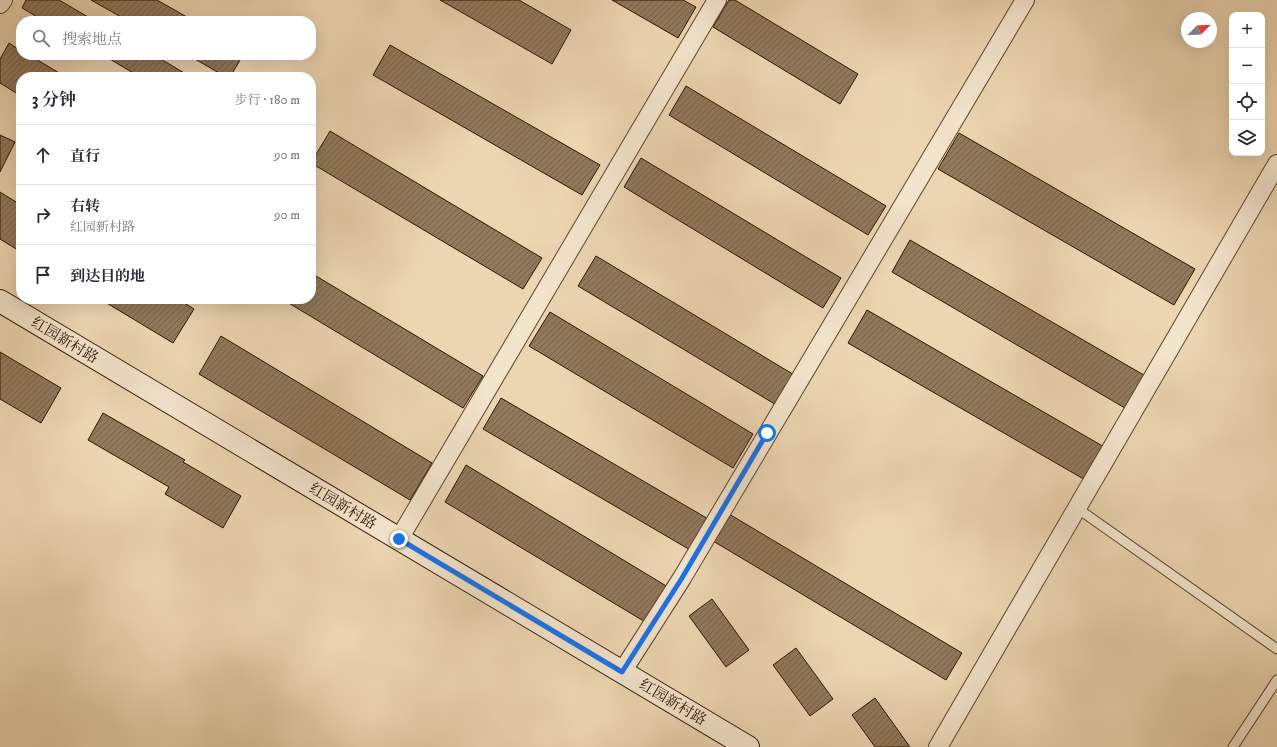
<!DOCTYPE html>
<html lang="zh">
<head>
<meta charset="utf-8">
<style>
  :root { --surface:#fff; --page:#f7f7f7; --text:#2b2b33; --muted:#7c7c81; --line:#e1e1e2 }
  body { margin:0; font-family:"IM FELL DW Pica","Noto Serif SC",serif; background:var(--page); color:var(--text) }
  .controls { position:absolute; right:12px; top:12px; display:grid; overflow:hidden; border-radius:8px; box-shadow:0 4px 16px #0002 }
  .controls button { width:36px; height:36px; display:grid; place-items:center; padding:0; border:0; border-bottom:1px solid var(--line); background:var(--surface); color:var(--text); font:20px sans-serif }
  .compass { position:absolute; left:1181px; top:12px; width:36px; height:36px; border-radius:50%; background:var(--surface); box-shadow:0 4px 16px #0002; rotate:66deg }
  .stop { position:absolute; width:12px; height:12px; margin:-9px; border:3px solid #1a73e8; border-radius:50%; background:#fff }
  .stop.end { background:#1a73e8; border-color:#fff; box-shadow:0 1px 4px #0008 }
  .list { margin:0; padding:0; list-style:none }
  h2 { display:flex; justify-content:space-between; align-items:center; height:52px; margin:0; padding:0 16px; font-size:17px }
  h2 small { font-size:13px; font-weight:400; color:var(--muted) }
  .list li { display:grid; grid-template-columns:26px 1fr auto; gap:12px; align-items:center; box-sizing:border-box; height:60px; padding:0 16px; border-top:1px solid var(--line) }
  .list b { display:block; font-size:15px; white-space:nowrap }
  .list p { margin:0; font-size:13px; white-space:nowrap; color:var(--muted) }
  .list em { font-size:13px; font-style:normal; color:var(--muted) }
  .icon { flex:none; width:22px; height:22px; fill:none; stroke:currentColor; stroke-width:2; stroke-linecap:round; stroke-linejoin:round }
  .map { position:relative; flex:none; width:1277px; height:747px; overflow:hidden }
  .search { position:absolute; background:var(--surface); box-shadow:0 4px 16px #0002; left:16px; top:16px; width:300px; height:44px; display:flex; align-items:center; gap:10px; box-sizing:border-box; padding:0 14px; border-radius:16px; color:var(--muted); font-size:15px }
  .panel { position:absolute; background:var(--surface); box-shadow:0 4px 16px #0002; left:16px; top:72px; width:300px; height:232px; border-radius:16px }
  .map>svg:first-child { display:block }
  .building { fill:url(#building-hatch); stroke:#2e1500 }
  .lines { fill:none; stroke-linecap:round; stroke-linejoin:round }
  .lane-casing { stroke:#5e452c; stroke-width:11 }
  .street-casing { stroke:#5e452c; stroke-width:20 }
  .secondary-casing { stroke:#2e1500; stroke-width:24 }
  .lane { stroke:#f3e4cc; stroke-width:9 }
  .street { stroke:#f3e4cc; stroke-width:18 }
  .secondary { stroke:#f3e4cc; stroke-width:22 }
  .route { stroke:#1a73e8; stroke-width:5 }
  .labels { text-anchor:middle; stroke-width:4; stroke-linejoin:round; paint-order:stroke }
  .street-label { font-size:15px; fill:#2e1500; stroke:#f3e4cc }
</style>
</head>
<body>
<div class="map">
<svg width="1277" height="747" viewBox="0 0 1277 747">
  <defs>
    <pattern id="building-hatch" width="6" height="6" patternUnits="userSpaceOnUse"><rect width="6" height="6" fill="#91795c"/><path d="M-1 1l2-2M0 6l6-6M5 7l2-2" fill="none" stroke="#77624a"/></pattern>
  </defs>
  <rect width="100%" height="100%" fill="#ecd5b1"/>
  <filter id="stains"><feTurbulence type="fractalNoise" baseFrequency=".005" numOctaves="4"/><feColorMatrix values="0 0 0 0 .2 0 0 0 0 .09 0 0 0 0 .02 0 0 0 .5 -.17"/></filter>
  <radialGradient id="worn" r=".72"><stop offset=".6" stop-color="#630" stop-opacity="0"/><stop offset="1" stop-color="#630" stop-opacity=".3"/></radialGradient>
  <path class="building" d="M26 0H59L95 21H44L22 8Z
    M91 0H157L194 21H128Z
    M440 0H519L571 30 552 64Z
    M612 0H683L696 7 678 38Z
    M729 0H735L858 74 840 104 713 27Z
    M9 43 21 51V55H29L66 77H21V96L0 83V59Z
    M390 45 600 165 582 195 373 75Z
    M103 55H154L191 77H140Z
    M188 55H243L230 77H226Z
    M686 86 886 206 868 235 669 115Z
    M330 131 542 258 523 289 311 163Z
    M959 133 1195 269 1174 305 938 169Z
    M0 135 15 142 0 172Z
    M641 158 841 278 823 308 624 187Z
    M0 192 21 205V252L0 239Z
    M910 240 1149 378 1130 411 892 272Z
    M596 256 796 376 778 406 578 286Z
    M311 273 483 376 463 408 282 299H311Z
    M100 299H178L194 309 173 343Z
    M867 310 1106 448 1087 481 848 343Z
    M550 312 753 434 733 468 529 346Z
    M221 336 432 463 410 500 199 374Z
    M0 352 61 388 41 423 0 399Z
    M501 398 710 520 692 551 483 429Z
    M103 413 185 460 183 462 241 496 223 528 165 494 169 487 88 440Z
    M466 465 668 587 647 623 445 502Z
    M729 514 962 653 946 680 713 541Z
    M712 599 749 650 726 667 689 616Z
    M796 648 833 699 810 716 773 665Z
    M875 698 910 747H875L852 715Z"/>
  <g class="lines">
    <g class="lane-casing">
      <path id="lane" d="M1077 508 1277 649
        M1233 747 1277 680"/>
    </g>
    <g class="street-casing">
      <path id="street" d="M0 4 3 0
        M399 539 717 0
        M622 672 682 578 1025 0
        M938 747 1277 164"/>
    </g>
    <g class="secondary-casing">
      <path id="secondary" d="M0 301 748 747"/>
    </g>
    <use href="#lane" class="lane"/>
    <use href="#street" class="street"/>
    <use href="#secondary" class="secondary"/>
  </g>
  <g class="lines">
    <path class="route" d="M399 539 622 672 682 578 767 433"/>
  </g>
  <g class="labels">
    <g class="street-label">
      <text transform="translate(65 340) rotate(31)" y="5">红园新村路</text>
      <text transform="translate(343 506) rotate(31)" y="5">红园新村路</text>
      <text transform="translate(673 702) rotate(31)" y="5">红园新村路</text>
    </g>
  </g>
  <rect width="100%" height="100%" filter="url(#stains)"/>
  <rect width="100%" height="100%" fill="url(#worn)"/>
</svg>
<div class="controls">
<button>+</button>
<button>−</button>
<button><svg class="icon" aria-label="locate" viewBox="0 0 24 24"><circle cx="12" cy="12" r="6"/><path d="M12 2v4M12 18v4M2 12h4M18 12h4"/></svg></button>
<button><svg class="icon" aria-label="layers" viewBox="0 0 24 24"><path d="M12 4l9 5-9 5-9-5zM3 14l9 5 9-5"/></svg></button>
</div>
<svg class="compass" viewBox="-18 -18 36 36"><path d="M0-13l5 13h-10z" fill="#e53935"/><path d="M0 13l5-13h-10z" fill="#7c7c81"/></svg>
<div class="stop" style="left:767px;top:433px"></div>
<div class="stop end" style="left:399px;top:539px"></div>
<div class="search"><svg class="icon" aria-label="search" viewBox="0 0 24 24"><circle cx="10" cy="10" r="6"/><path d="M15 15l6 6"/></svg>搜索地点</div>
<section class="panel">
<h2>3 分钟<small>步行 · 180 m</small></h2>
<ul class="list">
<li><svg class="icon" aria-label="ahead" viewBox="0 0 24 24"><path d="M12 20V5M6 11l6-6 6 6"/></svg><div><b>直行</b></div><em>90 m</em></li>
<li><svg class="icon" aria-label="right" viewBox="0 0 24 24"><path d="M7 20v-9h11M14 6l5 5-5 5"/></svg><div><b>右转</b><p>红园新村路</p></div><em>90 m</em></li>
<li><svg class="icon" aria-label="arrive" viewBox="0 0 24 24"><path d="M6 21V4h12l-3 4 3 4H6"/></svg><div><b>到达目的地</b></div></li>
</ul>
</section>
</div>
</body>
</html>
